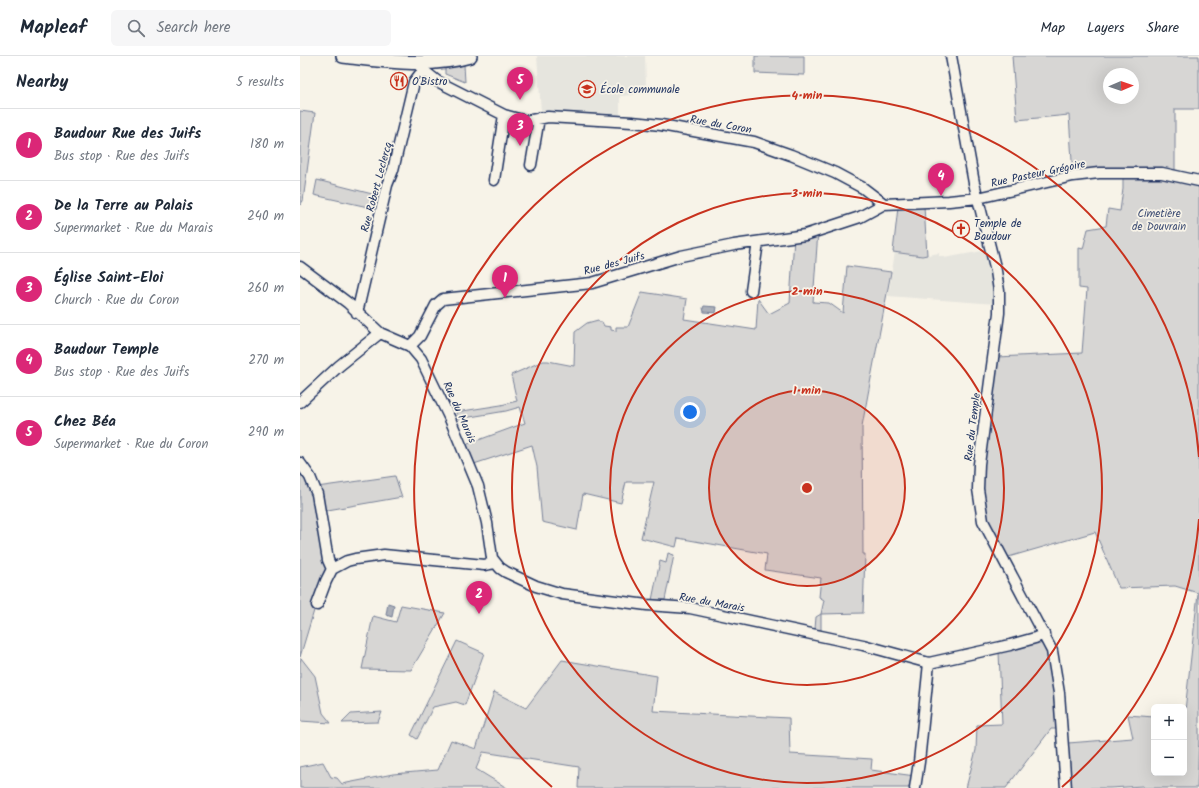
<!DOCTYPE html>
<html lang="en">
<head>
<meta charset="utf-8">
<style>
  :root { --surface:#fff; --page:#f6f6f7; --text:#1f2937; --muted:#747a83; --line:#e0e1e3; --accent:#db2777 }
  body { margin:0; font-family:Kalam,sans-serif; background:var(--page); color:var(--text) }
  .controls { position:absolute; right:12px; bottom:12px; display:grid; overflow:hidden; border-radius:6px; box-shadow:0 4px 16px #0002 }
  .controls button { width:36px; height:36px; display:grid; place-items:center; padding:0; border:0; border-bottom:1px solid var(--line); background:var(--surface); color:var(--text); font:20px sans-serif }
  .compass { position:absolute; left:803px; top:12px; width:36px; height:36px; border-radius:50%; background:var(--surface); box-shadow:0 4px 16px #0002; rotate:88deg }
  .you { position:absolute; left:390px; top:356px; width:14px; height:14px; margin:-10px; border:3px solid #fff; border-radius:50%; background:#1a73e8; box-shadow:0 0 0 6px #1a73e833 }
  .badge { display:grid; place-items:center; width:26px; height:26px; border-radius:50%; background:var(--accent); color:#fff; font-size:13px; font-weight:700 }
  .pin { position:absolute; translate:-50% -33px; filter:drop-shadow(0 1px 2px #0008) }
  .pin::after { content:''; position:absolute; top:21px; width:14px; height:12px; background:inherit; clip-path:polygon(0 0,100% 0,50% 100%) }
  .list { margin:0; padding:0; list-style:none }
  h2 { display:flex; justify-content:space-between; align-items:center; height:52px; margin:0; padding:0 16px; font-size:17px }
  h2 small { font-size:13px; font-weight:400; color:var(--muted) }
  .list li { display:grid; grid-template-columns:26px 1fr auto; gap:12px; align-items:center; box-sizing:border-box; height:72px; padding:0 16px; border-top:1px solid var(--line) }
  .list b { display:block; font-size:15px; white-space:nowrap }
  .list p { margin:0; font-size:13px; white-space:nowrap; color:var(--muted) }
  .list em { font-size:13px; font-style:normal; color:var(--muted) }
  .icon { flex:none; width:22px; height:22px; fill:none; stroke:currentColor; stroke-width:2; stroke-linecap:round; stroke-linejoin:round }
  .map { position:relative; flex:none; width:899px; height:732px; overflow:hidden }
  header { display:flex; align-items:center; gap:24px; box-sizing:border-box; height:56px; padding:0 20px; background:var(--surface); border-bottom:1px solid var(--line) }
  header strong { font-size:19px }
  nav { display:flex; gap:22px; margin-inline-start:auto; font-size:14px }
  .search { width:280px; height:36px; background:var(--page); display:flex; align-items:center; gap:10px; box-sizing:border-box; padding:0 14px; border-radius:6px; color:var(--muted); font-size:15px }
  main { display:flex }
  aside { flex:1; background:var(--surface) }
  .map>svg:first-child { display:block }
  .built { fill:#e6e5de }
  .green { fill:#d7d6d4; stroke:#798299; fill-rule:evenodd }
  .water { fill:#acb0b9; stroke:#727c95 }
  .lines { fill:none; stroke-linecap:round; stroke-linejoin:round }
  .minor-casing { stroke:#1b2f5e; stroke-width:13 }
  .major-casing { stroke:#1b2f5e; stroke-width:16 }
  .minor { stroke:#f7f3e8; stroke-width:10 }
  .major { stroke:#f7f3e8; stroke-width:13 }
  .ring { fill:none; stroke:#c8321e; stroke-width:2 }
  .labels { text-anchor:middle; stroke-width:3.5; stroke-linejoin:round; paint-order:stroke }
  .poi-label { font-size:11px; fill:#1b2f5e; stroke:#f7f3e8; text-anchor:start }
  .street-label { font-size:11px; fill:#1b2f5e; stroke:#f7f3e8 }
  .park-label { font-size:11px; fill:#415076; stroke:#f7f3e8 }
  .centre { fill:#c8321e; stroke:#f7f3e8; stroke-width:2 }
  .ring-label { font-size:12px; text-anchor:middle; font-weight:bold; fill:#c8321e; stroke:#f7f3e8; stroke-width:3.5; stroke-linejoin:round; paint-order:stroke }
</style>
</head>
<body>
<header>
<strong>Mapleaf</strong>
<div class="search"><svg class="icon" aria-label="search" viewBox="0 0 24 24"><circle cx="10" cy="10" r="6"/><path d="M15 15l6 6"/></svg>Search here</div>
<nav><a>Map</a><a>Layers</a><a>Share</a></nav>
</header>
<main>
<aside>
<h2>Nearby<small>5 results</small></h2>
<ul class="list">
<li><span class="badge">1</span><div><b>Baudour Rue des Juifs</b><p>Bus stop · Rue des Juifs</p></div><em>180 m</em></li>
<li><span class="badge">2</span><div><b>De la Terre au Palais</b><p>Supermarket · Rue du Marais</p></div><em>240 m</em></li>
<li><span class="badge">3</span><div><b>Église Saint-Eloi</b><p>Church · Rue du Coron</p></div><em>260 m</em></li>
<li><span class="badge">4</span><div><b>Baudour Temple</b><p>Bus stop · Rue des Juifs</p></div><em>270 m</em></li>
<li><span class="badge">5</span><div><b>Chez Béa</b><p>Supermarket · Rue du Coron</p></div><em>290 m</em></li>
</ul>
</aside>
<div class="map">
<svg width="899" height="732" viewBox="0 0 899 732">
  <rect width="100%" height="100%" fill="#f7f3e8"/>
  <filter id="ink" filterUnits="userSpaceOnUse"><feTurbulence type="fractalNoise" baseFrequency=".025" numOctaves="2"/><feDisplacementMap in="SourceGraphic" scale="8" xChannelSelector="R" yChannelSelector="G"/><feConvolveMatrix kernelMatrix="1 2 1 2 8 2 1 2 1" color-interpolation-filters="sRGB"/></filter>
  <g filter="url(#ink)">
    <path class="built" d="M237 0H345L346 29 333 30 334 39 320 40V60L241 56Z
      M688 194 694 223 696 248 588 240 595 196 622 200 639 197V200H644V202Z"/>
    <path class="green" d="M455 0H504V19L455 17Z
      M712 0H899V53H875V119L899 125V682L897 732H844L843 730 810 732H771L768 687 833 682 828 659 854 661V717H884V664L898 537 875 530 819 532 795 476 705 502 686 466 681 424 697 301 782 297 787 233 779 232V192L783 193 788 173 806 170 808 153 820 155 823 133V120H773L769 59 717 64ZM809 18H833V42H809Z
      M164 9 165 26 145 18V12Z
      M0 55 15 57 3 145 0 149Z
      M17 124 80 140 77 153 14 139Z
      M624 150 627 199 622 200 593 196 598 151Z
      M518 175 513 246 529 247 543 257 547 210 591 216 562 370 563 498H565L563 557 521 558V574L515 573 516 561 521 558 524 544 519 541 521 522 465 514 467 498 378 482 376 491 341 482 354 426H326L321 447 283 438 277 474 242 466 237 411 232 389 174 408 165 389 225 367 220 351 206 355 158 363 156 356 201 349 217 345 211 319 243 305H248L274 310 275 276 287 267 298 264 299 266H302L304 270 311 271V274L316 275V271H328L342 236 387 243 384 263 456 274 458 243 469 258 490 247 494 181Z
      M0 412 11 427 28 514 22 528 0 601Z
      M95 420 102 441 22 455 17 431Z
      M368 497 374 499 365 544H352L360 505 366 507Z
      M101 549 145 557 111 614 62 613 73 560 96 566Z
      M157 585 184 597 165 649 156 646 133 651 117 683 111 679Z
      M738 586 743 589 746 594 754 629 756 673H751L706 732H666L676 694 677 669 702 668 699 596Z
      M1 602 15 620 23 657 31 667 0 665V607Z
      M262 604 357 620 353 655 489 662 490 698 572 703 571 714 615 720 612 732H278L279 711 183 696 176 713 207 732H0V711L23 706 31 721 37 722 42 728 93 718 138 714 151 684 176 693 194 636 226 652Z
      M82 656 78 666 42 667 51 658Z"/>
    <path class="water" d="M404 250 417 251 416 257 404 256 403 252Z
      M88 547 94 549 92 561 86 559Z"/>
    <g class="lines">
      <g class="minor-casing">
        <path id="minor" d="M651 0 674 127 696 215 699 235V257L679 408 678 433 683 465 752 595 759 637 766 732
          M116 6 123 14 137 25 204 59 226 65 248 61 332 66 361 69 454 86 491 99 535 117 563 132 584 148
          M231 109 239 62
          M194 124 204 59
          M0 211 48 247 80 277 110 290 121 303 150 363 178 430 187 467 192 502 200 512 206 516 236 530 262 538 347 549 390 552 563 589 629 607 710 589 735 582 744 578
          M451 235 458 186
          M57 257 87 129 93 114 114 26 123 14
          M110 290 120 280 136 249 143 243 292 227 381 200 434 189 505 179 560 161 584 148 649 145 678 142 773 120 799 117H862L899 125
          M0 346 39 310 80 277
          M0 407 10 421 17 438 28 504 32 513
          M17 549 26 525 32 513 47 505 55 503 84 499 184 509 195 507
          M615 732 619 706 629 607"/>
      </g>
      <g class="major-casing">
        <path id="major" d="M43 0C85 5 129 12 170 0"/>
      </g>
      <use href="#minor" class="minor"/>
      <use href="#major" class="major"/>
    </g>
  </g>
  <circle cx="507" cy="432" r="98" fill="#c8321e" fill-opacity=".12"/>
  <g class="ring">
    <circle cx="507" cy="432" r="98"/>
    <circle cx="507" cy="432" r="197"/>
    <circle cx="507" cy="432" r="295"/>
    <path d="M899 463A393 393 0 0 1 762 731M252 731A393 393 0 1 1 899 401"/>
  </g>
  <defs>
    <g id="restaurant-ring" transform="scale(0.9)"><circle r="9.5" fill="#f7f3e8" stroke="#c8321e" stroke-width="1.5"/><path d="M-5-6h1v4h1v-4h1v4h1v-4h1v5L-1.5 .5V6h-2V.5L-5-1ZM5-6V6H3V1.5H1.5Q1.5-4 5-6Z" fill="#c8321e"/></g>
    <g id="school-ring" transform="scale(0.9)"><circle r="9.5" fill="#f7f3e8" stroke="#c8321e" stroke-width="1.5"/><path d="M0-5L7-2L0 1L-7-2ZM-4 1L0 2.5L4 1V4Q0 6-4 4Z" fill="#c8321e"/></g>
    <g id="church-ring" transform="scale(0.9)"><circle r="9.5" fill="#f7f3e8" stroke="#c8321e" stroke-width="1.5"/><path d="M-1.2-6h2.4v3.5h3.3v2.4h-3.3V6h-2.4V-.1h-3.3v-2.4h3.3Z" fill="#c8321e"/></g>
  </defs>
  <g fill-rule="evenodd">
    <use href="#restaurant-ring" x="99" y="25"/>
    <use href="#school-ring" x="287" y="33"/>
    <use href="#church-ring" x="661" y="173"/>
  </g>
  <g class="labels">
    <g class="poi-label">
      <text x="112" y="29">O'Bistro</text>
      <text x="300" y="37">École communale</text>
      <text x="674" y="171">Temple de<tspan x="674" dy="13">Baudour</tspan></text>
    </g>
    <g class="street-label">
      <text transform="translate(421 68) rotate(10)" y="4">Rue du Coron</text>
      <text transform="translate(738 117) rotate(-12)" y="4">Rue Pasteur Grégoire</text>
      <text transform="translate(76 131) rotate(-75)" y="4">Rue Robert Leclercq</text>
      <text transform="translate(314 207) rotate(-15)" y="4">Rue des Juifs</text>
      <text transform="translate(160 356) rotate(66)" y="4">Rue du Marais</text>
      <text transform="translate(672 371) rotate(-83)" y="4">Rue du Temple</text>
      <text transform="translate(412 546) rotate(10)" y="4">Rue du Marais</text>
    </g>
    <g class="park-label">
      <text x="859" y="161">Cimetière<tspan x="859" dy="13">de Douvrain</tspan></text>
    </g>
  </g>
  <circle cx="507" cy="432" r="6" class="centre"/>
  <g class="ring-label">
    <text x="507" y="43">4 min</text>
    <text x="507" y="141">3 min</text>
    <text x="507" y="239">2 min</text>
    <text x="507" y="338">1 min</text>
  </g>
</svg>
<div class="controls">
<button>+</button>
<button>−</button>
</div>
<svg class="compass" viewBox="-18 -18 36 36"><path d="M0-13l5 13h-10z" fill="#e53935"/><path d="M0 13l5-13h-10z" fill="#747a83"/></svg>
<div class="you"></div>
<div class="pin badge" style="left:205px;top:242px">1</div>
<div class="pin badge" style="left:179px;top:558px">2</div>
<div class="pin badge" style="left:220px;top:90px">3</div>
<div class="pin badge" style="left:641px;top:140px">4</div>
<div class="pin badge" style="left:220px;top:44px">5</div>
</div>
</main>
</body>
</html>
